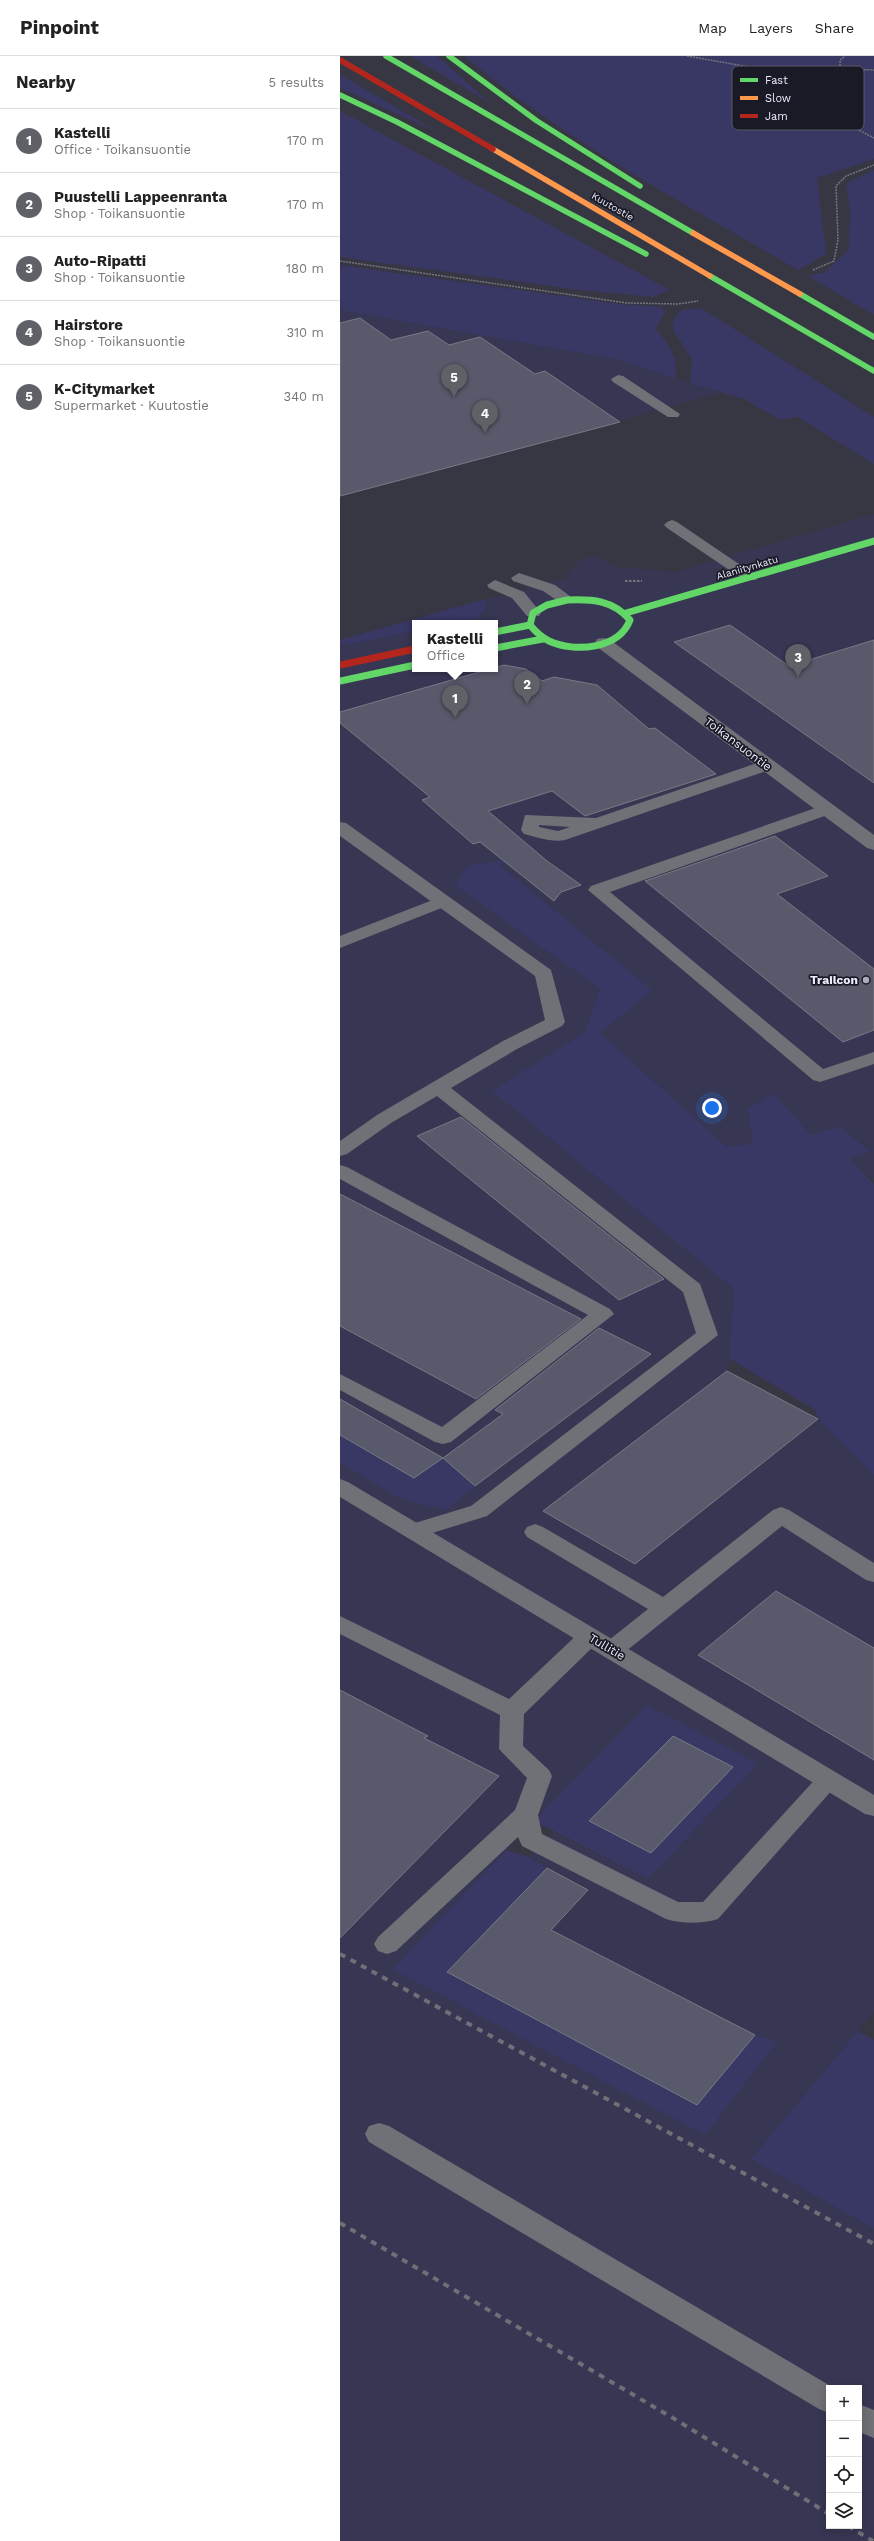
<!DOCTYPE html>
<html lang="en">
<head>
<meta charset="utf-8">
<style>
  :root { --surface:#fff; --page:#f2f2f2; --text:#222; --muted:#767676; --line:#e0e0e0; --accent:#606167 }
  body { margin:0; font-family:"Work Sans",sans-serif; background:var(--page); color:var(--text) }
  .controls { position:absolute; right:12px; bottom:12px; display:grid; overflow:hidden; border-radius:0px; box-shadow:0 2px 10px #0003 }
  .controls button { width:36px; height:36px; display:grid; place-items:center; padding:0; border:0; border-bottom:1px solid var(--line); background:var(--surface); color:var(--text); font:20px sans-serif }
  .you { position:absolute; left:372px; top:1052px; width:14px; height:14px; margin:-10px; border:3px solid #fff; border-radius:50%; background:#1a73e8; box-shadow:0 0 0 6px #1a73e833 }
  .badge { display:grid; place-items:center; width:26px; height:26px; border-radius:50%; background:var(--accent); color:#fff; font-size:13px; font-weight:700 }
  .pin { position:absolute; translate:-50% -33px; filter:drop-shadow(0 1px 2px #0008) }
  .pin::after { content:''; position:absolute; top:21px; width:14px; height:12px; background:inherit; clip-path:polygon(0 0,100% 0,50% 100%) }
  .popup { position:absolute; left:72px; top:564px; width:86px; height:52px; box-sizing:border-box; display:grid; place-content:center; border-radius:0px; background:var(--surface); filter:drop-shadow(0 1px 3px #0005); font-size:13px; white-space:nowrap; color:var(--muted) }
  .popup b { font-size:15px; color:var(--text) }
  .popup::after { content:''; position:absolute; left:50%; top:100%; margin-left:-8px; border:8px solid transparent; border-top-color:var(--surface) }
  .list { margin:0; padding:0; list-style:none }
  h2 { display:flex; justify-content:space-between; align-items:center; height:52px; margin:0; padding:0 16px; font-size:17px }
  h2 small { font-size:13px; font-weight:400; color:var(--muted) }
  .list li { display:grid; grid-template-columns:26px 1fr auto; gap:12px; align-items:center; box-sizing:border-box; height:64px; padding:0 16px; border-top:1px solid var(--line) }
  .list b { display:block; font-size:15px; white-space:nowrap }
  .list p { margin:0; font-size:13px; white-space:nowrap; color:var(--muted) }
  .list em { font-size:13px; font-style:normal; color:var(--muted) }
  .icon { flex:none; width:22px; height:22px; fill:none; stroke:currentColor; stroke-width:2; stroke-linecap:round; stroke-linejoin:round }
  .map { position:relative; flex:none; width:534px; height:2485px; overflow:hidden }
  header { display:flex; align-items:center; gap:24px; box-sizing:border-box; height:56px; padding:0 20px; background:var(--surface); border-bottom:1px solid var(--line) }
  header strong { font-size:19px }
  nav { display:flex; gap:22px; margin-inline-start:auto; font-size:14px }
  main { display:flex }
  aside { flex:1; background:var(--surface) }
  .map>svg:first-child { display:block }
  .built { fill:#373754; fill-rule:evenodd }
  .green { fill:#393764 }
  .building { fill:#59596c; stroke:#787985 }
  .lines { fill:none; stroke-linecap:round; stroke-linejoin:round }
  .path-far1 { stroke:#75757c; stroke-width:1.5; stroke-dasharray:2 1; stroke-linecap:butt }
  .path { stroke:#75757c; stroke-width:2; stroke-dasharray:2.5 1.5; stroke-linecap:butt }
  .lane { fill:#707077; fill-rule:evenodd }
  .street { fill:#707077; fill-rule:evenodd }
  .fast-far1 { stroke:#63d668; stroke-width:5.5 }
  .fast { stroke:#63d668; stroke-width:7 }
  .slow { stroke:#ff974d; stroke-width:5.5 }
  .jam-far1 { stroke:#b3261e; stroke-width:5.5 }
  .jam { stroke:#b3261e; stroke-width:7 }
  .rail { stroke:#6f6f77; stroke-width:4; stroke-dasharray:6 6; stroke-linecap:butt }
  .poi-dot { fill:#acadbc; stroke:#1a1a26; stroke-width:1.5 }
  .labels { text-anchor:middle; stroke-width:3.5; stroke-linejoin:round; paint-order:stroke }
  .far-street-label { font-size:10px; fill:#ebecfd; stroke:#1a1a26 }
  .street-label { font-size:12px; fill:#ebecfd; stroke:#1a1a26 }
  .poi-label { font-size:12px; font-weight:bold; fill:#ebecfd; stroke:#1a1a26; text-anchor:end }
  .key { fill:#1a1a26; stroke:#595966; stroke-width:1 }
  .key-label { font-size:11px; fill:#ebecfd }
</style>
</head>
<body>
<header>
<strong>Pinpoint</strong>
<nav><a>Map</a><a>Layers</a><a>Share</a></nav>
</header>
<main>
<aside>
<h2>Nearby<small>5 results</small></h2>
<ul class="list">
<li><span class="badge">1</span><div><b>Kastelli</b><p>Office · Toikansuontie</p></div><em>170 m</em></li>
<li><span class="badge">2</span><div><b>Puustelli Lappeenranta</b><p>Shop · Toikansuontie</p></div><em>170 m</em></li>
<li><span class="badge">3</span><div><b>Auto-Ripatti</b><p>Shop · Toikansuontie</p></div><em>180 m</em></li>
<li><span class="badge">4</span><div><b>Hairstore</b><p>Shop · Toikansuontie</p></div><em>310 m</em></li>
<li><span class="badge">5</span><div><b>K-Citymarket</b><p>Supermarket · Kuutostie</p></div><em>340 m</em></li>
</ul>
</aside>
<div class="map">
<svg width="534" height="2485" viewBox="0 0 534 2485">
  <rect width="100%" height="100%" fill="#373744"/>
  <path class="built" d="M0 254 285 305 380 337 0 440Z
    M534 458V1125L510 1103 529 1095 501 1070 471 1079 433 1037 409 1053 414 1087 387 1091 260 977 153 1035 395 1233 387 1315 478 1363 534 1419V1956L411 2103 534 2173V2485H0V584L225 522 240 504 256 500 275 511 335 516ZM75 567H155V613H75ZM307 1649 308 1822 213 1776 189 1801 248 1834 211 1874 415 1979 437 1986 365 2078 52 1912ZM489 2332H519V2470H489Z"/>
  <path class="green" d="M70 0H97L150 47Z
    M124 0H534V103L477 122 486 198 458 214C344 147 226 85 124 0Z
    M0 18 97 76 0 32Z
    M0 55 330 234 313 241 241 234 0 201Z
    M534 114V259L468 220 485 216 509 193 510 155 506 127Z
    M0 209 280 248 321 251 325 256 316 273C329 290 339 300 335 322L285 305 0 254Z
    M361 252 534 361V408L458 361 440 364 404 343 350 327 352 303 335 277 332 267 341 254Z
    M145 543V552L138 562 113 567H75V575L0 590V584Z
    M191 801 159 809 312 934 260 977 387 1091 413 1087 408 1053 433 1037 471 1079 501 1070 529 1095 510 1103 534 1128V1419L478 1363 475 1354 389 1302 394 1233 152 1035 244 977 261 933 116 830 128 809Z
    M0 1379 74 1422 103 1402 135 1430 106 1454 62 1443 0 1407Z
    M307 1649 418 1708 308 1822 194 1765Z
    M166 1794 189 1801 207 1812 108 1915 357 2049 415 1979 437 1986 365 2079 52 1913Z
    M518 1975 534 1984V2173L411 2103Z"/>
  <path class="building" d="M20 262 51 284 88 275 109 289 140 281 195 318 205 315 280 366 0 440V267Z
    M390 569 449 610 534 584V727L334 586Z
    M164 609 186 613 202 625 214 621 257 629 309 673 315 672 376 718 245 760 212 735 148 755 207 805 241 829 221 836 214 845 140 786 133 788 82 744 90 741 0 667V656Z
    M435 780 488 820 437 838 534 913V974L503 986 305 825Z
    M121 1061 324 1223 279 1244 77 1080Z
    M0 1138 241 1263 136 1343 0 1270Z
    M259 1272 311 1298 135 1430 103 1402 163 1358 155 1354Z
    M387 1315 478 1363 295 1508 203 1455Z
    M0 1343 103 1402 74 1422 0 1379Z
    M436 1535 534 1592V1704L358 1599Z
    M0 1634 88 1680 84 1682 159 1720 0 1882Z
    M333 1680 393 1711 311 1797 249 1765Z
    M207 1812 248 1834 211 1874 415 1979 357 2049 107 1916Z"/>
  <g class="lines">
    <path class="path-far1" d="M347 0 449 18 483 55 534 82
      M500 13V4L505 0
      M449 18 500 13 534 14
      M0 205 287 247 338 248 358 245
      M473 214 494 205 498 184 496 130 506 120 534 109"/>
    <path class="path" d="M285 525H302
      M129 567 137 565"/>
    <path class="lane" d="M278 319 283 320 340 358 338 361H328L273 326 271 323Z
      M332 464 337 466 418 521 416 524H404L327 472 324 469 327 466Z
      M179 517 215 529 235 544 233 547H221L203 535 173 525 171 522Z
      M155 524 184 536 201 557 199 560H187L172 542 149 532 147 529Z
      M426 704 432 705 434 709 432 713 225 784C213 787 196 781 184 778L181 774 185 759 256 762ZM199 769 230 771 218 775 199 771Z
      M487 748 493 749 496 753 493 757 270 836 483 1013 534 996V1008L480 1026 473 1024 248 834 251 830Z
      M103 840 109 841 112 845 109 849 0 892V880Z
      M170 983 177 985 180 989 177 993 111 1032 360 1228 378 1279 147 1460 73 1483 65 1480 62 1475 65 1470 131 1450 356 1277 343 1236 97 1040 51 1067 7 1098 0 1100V1085L37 1059 163 985Z
      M0 1109 7 1111 270 1253 274 1258 111 1386 103 1388 95 1386 0 1334V1318L102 1371 248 1259 0 1123Z
      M441 1451 449 1454 534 1507V1526L526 1524 442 1470 280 1600 272 1602 264 1600 260 1594 264 1588 308 1553 187 1481 184 1476 187 1471 195 1468 203 1471 323 1541 433 1454Z
      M0 1560 169 1643 241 1575 249 1573 257 1575 261 1581 257 1587 184 1658 183 1690 209 1714 212 1720 198 1759 202 1778 338 1846H363L480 1718 489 1715 498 1718 501 1724 378 1863C362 1868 342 1868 326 1863L182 1790 178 1781 56 1895 47 1898 38 1895 34 1888 38 1881 175 1754 187 1722 159 1693 160 1659 0 1578Z
      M39 2067 49 2070 494 2332H489V2357L479 2353 29 2086 25 2078 29 2070Z
      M519 2348 534 2354V2382L519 2376Z"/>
    <path class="street" d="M263 582 269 583 534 779V794L527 792 257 591 255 587 257 583Z
      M0 766 6 767 211 914 225 966 222 970 177 993H163L160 989 163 985 205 964 195 920 0 780Z
      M0 1423 8 1426 534 1739V1760L525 1758 0 1441Z"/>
    <path class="fast-far1" d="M46 0 353 177
      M109 0 197 65 300 130
      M0 39 57 66 306 198
      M370 220 534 315
      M460 238 534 281"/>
    <path class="fast" d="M227 544C252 543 273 544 290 564 279 593 235 597 209 585 201 581 195 575 190 569L193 557 207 549Z
      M286 557 534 485
      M155 576 190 569
      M155 592 203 583
      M0 625 75 609"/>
    <path class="slow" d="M153 93 370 220
      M353 177 460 238"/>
    <path class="jam-far1" d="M0 4 153 93"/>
    <path class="jam" d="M0 609 75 593"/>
    <path class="rail" d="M0 1898 534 2188
      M0 2167 333 2362 489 2458
      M508 2470 533 2485"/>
  </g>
  <circle class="poi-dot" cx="526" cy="924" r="4"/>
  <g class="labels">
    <g class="far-street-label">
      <text transform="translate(273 150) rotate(30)" y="4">Kuutostie</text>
      <text transform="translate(407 511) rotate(-16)" y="4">Alaniitynkatu</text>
    </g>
    <g class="street-label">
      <text transform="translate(398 688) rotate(37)" y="4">Toikansuontie</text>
      <text transform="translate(267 1591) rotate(31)" y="4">Tullitie</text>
    </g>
    <g class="poi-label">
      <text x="518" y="928">Trailcon</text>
    </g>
  </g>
  <rect x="392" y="10" width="132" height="64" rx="6" class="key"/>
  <rect x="400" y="22" width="18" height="4" fill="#63d668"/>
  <rect x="400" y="40" width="18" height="4" fill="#ff974d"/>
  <rect x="400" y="58" width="18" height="4" fill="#b3261e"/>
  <g class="key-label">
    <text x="425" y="28">Fast</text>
    <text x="425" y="46">Slow</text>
    <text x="425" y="64">Jam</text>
  </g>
</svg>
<div class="controls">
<button>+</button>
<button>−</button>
<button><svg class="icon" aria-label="locate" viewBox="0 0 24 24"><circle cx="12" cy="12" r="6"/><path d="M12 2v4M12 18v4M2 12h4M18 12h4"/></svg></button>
<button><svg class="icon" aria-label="layers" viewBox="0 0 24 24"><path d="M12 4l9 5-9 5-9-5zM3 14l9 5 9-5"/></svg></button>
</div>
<div class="you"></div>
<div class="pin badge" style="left:115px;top:662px">1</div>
<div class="popup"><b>Kastelli</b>Office</div>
<div class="pin badge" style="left:187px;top:648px">2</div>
<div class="pin badge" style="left:458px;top:621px">3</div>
<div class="pin badge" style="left:145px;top:377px">4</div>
<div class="pin badge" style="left:114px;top:341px">5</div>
</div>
</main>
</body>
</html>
